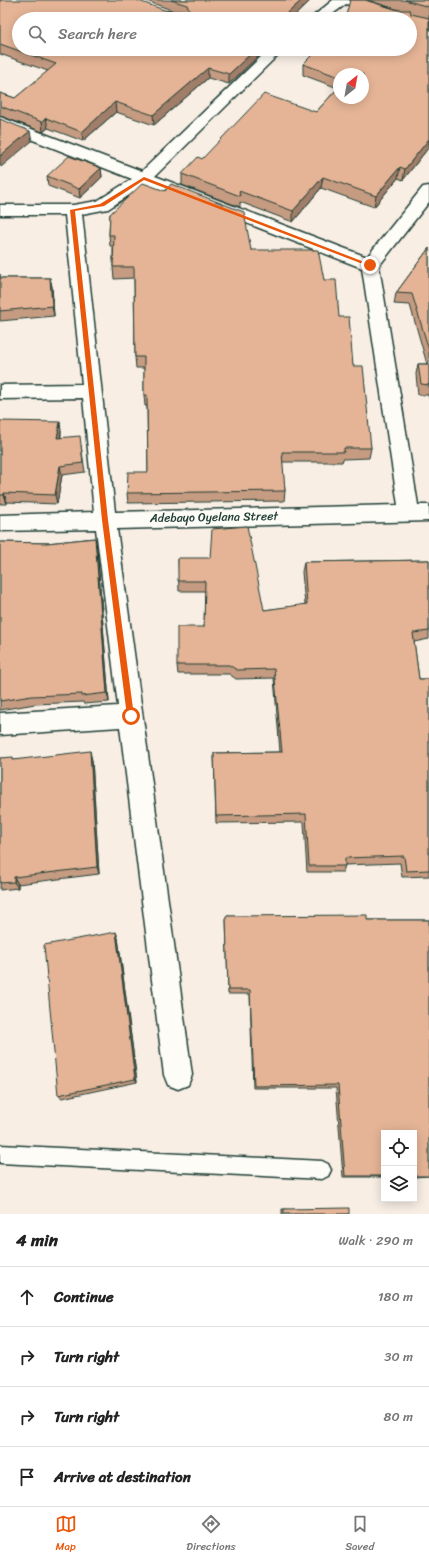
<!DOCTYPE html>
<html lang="en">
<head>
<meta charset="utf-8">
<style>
  :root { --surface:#fff; --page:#f6f6f6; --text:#222; --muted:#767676; --line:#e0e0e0; --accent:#ea580c }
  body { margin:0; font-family:Sriracha,sans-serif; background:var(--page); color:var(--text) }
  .controls { position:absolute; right:12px; bottom:12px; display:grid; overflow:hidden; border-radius:0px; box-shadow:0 2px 10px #0003 }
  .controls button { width:36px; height:36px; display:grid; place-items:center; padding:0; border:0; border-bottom:1px solid var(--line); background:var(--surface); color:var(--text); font:20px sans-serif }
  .compass { position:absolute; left:333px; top:68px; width:36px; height:36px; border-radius:50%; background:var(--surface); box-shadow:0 2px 10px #0003; rotate:31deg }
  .stop { position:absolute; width:12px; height:12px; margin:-9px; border:3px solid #ea580c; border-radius:50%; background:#fff }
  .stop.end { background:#ea580c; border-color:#fff; box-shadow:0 1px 4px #0008 }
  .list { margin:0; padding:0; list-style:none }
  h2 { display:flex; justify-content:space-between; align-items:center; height:52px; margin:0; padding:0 16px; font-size:17px }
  h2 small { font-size:13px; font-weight:400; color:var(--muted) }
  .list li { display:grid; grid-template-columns:26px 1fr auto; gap:12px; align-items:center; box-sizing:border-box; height:60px; padding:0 16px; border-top:1px solid var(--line) }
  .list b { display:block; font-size:15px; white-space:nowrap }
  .list em { font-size:13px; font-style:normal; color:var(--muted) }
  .icon { flex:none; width:22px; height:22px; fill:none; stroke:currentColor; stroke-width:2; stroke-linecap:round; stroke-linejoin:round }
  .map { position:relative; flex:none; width:429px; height:1214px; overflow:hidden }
  .search { position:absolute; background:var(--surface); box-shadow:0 2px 10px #0003; left:12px; right:12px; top:12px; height:44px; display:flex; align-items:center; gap:10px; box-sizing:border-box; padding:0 14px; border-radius:22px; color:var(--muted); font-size:15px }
  .sheet { height:292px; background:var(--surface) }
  nav { display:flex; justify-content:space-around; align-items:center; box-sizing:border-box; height:56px; border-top:1px solid var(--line); background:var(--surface); font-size:11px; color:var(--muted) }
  nav a { display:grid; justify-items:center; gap:2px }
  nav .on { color:var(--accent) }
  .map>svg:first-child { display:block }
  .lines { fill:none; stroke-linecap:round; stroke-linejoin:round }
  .lane-casing { stroke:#1f3d34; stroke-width:3 }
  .street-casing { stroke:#1f3d34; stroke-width:3 }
  .lane { fill:#fdfcf7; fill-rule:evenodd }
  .street { fill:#fdfcf7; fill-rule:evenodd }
  .wall { fill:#c59b81; stroke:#1f3d34; fill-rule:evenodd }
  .shaded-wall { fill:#a07e69; stroke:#1f3d34 }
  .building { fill:#e5b496; stroke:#1f3d34 }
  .route { fill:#ea580c }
  .labels { text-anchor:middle; stroke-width:3.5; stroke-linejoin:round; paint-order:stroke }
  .street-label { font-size:12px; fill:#1f3d34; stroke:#fdfcf7 }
</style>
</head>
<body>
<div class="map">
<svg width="429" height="1214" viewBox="0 0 429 1214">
  <rect width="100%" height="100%" fill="#f8eee4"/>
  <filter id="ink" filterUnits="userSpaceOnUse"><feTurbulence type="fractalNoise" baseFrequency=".025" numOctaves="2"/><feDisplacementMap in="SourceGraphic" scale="8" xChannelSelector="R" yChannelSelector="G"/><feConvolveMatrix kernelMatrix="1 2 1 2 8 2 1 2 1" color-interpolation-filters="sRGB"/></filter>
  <g filter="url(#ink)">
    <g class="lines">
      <g class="lane-casing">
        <path id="lane" d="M0 1145 322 1161 328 1164 331 1170 328 1176 322 1179 0 1163Z"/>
      </g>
      <g class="street-casing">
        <path id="street" d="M333 0H362L429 20V28L410 23V19H397L346 4 326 19H310Z
          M269 49H284L155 176 367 257 423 187 429 186V202L379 266 418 505H429V521L117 529 192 1075 188 1085 178 1089 168 1085 164 1075 120 727 0 735V713L118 706 96 529 0 531V515L94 512 83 398 0 399V385L82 384 65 215H0V205H73L97 201 132 179 0 127V117L142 171ZM146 184 362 268 398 505 115 512 82 214 108 209Z"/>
      </g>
      <use href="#lane" class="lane"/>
      <use href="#street" class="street"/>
    </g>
    <path class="wall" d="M0 0 174 11 144 0H311L291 19H19L266 49 229 84 208 78 154 125 116 112 83 141 48 128 43 132 1 116H0V93L15 98 48 71 0 54Z
      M367 0H429V147L403 180 398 178 374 207 321 188 293 222 240 202V207L182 185V174L202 159 316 112 338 88 303 75V64L399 10ZM339 74H363L339 98Z
      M101 168 102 177 80 198 48 186 47 176Z
      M110 214 251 250 324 280 339 317 353 366 371 448 369 458 343 459 342 462H282L285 491 284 501 128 503 127 493 148 472 147 406H145L144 395V368H136L135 357 134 278 114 279 113 267V246H110L109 235Z
      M429 248V398L428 395H418L416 374 418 364H427L410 305 394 304 396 293Z
      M0 274 1 278H50L52 287 54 316 0 321Z
      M0 421 61 431V438L81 445 85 472 62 475 57 504 7 502V504H0Z
      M95 538 97 548 109 702 84 704 83 702 35 704 0 710V542L47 543Z
      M178 558 264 610 305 605 302 572 304 562 429 560V639L414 642 419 679H429V876L402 877 400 863 345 865 343 872H307L304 822 216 823 214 753 280 752 274 678 236 679 229 674H178L177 665 204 627 205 591H179Z
      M0 758 14 760H92L99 874 18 884V888L0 890Z
      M226 916 367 920H429V1176L414 1177V1133H384V1177H343L336 1088H253L250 994H228Z
      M116 932 118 938 137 1082 62 1098 58 1095Z
      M282 1209H284L349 1214H282Z"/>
    <path class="shaded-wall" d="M302 0H311L291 19H281Z
      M256 49H266L229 84V74Z
      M208 68V78L154 125 153 115Z
      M115 102 116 112 83 141 82 132Z
      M46 118 48 128 43 132 42 122Z
      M30 131 32 141 1 167 0 163V156Z
      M429 139V147L403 180 405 169Z
      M400 167 398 178 374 207 376 196Z
      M101 168 102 177 80 198 79 189Z
      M323 177 321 188 293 222V211Z
      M50 278 52 287 54 316 52 306Z
      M60 422 61 431 59 447 57 438Z
      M60 466 62 475 57 504 55 495Z
      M4 493 7 502V504L4 495Z
      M95 538 97 548 109 702 107 693Z
      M90 751 92 760 99 874 97 867Z
      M14 877 18 884V888L14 882Z
      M116 932 118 938 137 1082 135 1079Z"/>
    <path class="building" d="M0 0H136L167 11H188L189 9 187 5 171 0H302L281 19H19V49H256L229 74 208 68 153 115 115 102 82 132 46 118 42 122 0 106V93L15 98 56 64 0 44Z
      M350 0H365L398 10H410L411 14 429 18V139L405 169 400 167 376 196 323 177 293 211 239 191 240 196 182 174 198 157 202 159 264 94 316 112 339 87V98H363V74H339V77L303 64 318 49H410V19H345Z
      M405 0H429V7Z
      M0 119 30 131 0 156Z
      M69 156 101 168 79 189 47 176Z
      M143 183 165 191 171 184 244 212 251 250H318L324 280H336L339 317H349L353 366H363L371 448H344V452H282L285 491 127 493 128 472H148L147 395H144V357H135L134 267H113L114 235H109L110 214Z
      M429 248V350L412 294 396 293Z
      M0 278H50L52 306 0 311Z
      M418 364H429V385L421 384Z
      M0 421 60 422 57 438 80 436 83 463 60 466 55 495 4 493V495H0Z
      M247 526 264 610 307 604 304 562 429 560V631L413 633 419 679H429V870L406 871 404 856 345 858V866H309L306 814 216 816 214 753 282 752 274 669 237 670 229 665H177V627H204L205 581H178V558H210L212 529Z
      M95 538 107 693 82 696V694L32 696 0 701V542L47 543Z
      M90 751 97 867 14 877V882L0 883V758L13 757V760Z
      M367 915V920H429V1176H414V1133H384V1176H345L338 1085 254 1086 250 990H228L226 916Z
      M116 932 135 1079 58 1095 44 945Z
      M349 1208V1214H284V1209Z"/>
  </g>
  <path class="route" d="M144 177 372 265 368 266 144 180 104 206 75 211 108 520 134 716 131 719 127 716 102 520 70 210 100 204Z"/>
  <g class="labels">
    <g class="street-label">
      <text transform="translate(214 517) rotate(-1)" y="4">Adebayo Oyelana Street</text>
    </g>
  </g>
</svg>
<div class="controls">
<button><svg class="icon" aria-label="locate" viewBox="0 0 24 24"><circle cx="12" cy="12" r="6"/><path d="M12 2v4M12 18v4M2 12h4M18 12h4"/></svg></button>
<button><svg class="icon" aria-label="layers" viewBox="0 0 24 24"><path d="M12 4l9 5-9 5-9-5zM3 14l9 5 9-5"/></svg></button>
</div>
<svg class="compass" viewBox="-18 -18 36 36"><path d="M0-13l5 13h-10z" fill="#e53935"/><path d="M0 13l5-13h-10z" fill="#767676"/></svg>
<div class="stop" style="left:131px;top:716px"></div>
<div class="stop end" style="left:370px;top:265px"></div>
<div class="search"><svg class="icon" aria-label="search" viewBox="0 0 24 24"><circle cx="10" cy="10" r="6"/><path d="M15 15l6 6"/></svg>Search here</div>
</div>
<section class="sheet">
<h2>4 min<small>Walk · 290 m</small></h2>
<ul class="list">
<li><svg class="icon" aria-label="ahead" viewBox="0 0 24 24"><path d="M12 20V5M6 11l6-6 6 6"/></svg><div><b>Continue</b></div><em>180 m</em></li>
<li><svg class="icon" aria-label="right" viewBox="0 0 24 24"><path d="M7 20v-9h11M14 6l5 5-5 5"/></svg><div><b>Turn right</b></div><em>30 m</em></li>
<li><svg class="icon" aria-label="right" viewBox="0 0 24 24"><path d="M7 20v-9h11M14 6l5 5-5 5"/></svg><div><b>Turn right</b></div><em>80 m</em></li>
<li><svg class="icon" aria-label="arrive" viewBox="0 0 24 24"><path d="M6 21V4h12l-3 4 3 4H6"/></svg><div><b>Arrive at destination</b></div></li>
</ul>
</section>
<nav>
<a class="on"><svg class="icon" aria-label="map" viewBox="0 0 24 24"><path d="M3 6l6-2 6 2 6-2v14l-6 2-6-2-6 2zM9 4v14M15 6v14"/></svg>Map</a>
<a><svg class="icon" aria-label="directions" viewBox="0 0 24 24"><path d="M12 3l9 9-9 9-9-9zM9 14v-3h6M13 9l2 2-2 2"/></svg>Directions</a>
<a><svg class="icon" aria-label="saved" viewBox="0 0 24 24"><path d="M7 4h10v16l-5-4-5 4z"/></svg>Saved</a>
</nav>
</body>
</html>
